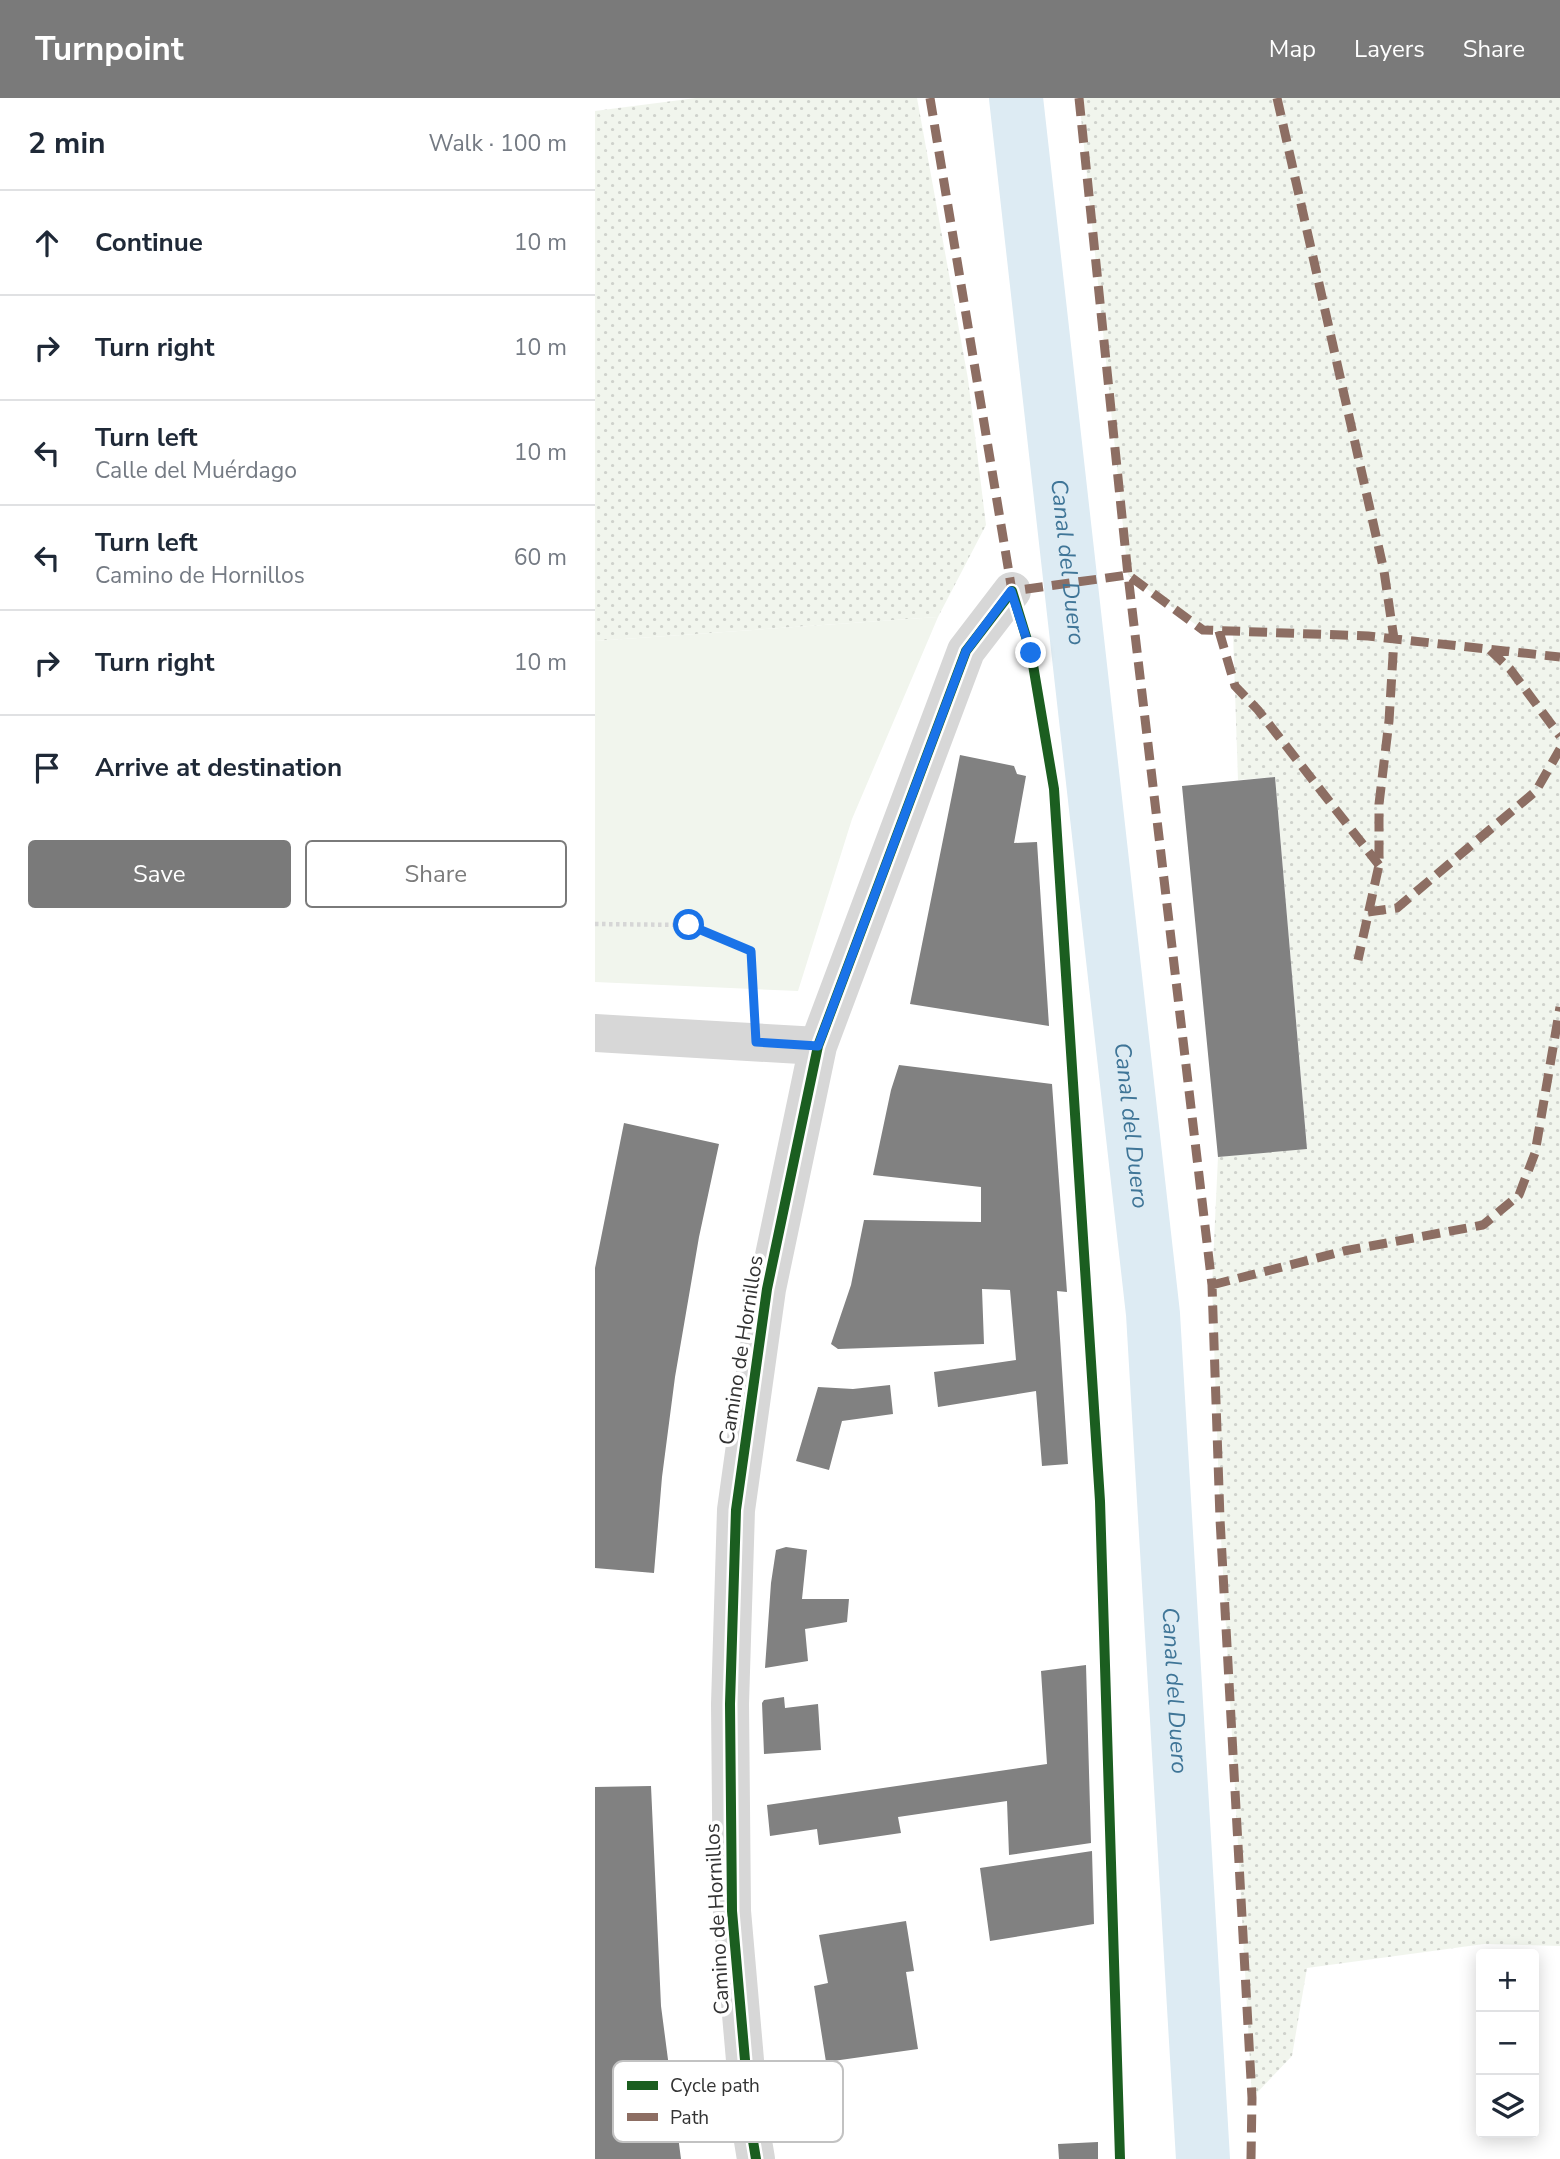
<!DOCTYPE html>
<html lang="en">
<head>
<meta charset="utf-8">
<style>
  :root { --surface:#fff; --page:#f2f2f3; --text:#1f2937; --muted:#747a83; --line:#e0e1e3; --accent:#7a7a7a }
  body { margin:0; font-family:"Nunito Sans",sans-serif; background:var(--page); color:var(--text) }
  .controls { position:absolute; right:21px; bottom:21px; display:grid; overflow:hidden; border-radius:7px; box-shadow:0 4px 18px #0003 }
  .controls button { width:63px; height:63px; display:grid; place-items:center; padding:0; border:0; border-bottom:2px solid var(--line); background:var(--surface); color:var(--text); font:35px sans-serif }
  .stop { position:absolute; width:21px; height:21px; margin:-16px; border:5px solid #1a73e8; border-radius:50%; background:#fff }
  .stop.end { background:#1a73e8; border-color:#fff; box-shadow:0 2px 7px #0008 }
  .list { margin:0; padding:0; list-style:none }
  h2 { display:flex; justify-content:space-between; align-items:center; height:91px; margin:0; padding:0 28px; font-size:30px }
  h2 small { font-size:23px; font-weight:400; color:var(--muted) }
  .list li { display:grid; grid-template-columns:46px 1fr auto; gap:21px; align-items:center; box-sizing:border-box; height:105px; padding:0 28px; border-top:2px solid var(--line) }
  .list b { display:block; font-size:26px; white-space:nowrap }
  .list p { margin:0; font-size:23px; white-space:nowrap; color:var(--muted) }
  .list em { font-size:23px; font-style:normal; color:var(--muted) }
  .actions { display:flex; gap:14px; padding:21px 28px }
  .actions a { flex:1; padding:16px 0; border:2px solid var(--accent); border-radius:7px; text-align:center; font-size:24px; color:var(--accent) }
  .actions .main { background:var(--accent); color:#fff }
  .icon { flex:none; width:38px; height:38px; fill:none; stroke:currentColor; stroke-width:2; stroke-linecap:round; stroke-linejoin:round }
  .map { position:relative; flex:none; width:965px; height:2061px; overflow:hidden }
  header { display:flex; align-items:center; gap:42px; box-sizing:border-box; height:98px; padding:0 35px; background:var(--accent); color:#fff }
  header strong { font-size:33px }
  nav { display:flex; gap:38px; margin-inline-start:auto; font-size:24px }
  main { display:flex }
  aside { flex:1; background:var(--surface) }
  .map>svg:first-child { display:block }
  .grass { fill:url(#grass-dots) }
  .park { fill:#f1f5ed }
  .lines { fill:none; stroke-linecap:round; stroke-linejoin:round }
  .canal { stroke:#ddebf3; stroke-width:54 }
  .building { fill:#818181 }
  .path { stroke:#d6d6d6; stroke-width:4.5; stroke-dasharray:3.5 3.5; stroke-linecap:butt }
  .minor { stroke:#d7d7d7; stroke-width:38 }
  .quiet { stroke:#8d6e63; stroke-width:9; stroke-dasharray:18 9; stroke-linecap:butt }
  .cycleway-casing { stroke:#fff; stroke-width:15 }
  .cycleway { stroke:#1b5e20; stroke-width:10 }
  .route { stroke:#1a73e8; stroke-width:9 }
  .labels { text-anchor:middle; stroke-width:7; stroke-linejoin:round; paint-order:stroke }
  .street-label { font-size:21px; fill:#333; stroke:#fff }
  .water-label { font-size:23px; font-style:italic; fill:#3f7597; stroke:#fff }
  .key { fill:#fff; stroke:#c2c2c2; stroke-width:2 }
  .key-label { font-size:19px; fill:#333 }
</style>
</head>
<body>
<header>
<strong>Turnpoint</strong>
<nav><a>Map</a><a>Layers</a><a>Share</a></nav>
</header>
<main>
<aside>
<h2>2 min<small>Walk · 100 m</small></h2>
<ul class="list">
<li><svg class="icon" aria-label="ahead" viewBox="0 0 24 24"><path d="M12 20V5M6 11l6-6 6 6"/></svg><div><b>Continue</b></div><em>10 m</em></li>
<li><svg class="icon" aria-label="right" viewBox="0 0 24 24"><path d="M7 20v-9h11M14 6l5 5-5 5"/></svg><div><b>Turn right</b></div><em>10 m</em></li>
<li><svg class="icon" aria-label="left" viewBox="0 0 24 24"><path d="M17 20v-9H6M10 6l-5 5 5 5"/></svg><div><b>Turn left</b><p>Calle del Muérdago</p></div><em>10 m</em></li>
<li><svg class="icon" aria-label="left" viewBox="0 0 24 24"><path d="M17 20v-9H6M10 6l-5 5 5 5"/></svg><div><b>Turn left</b><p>Camino de Hornillos</p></div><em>60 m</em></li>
<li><svg class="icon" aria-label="right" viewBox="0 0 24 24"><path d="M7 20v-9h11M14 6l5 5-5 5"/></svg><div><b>Turn right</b></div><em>10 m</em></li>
<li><svg class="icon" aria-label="arrive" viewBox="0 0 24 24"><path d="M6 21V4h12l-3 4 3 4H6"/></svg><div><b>Arrive at destination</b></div></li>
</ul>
<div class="actions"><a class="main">Save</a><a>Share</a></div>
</aside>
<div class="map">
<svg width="965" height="2061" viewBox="0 0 965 2061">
  <defs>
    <pattern id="grass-dots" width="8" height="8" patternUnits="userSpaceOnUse" patternTransform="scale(1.75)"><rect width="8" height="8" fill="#f1f5ed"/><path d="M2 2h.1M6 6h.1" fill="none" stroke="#cfd2cc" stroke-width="1.8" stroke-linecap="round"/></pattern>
  </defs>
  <rect width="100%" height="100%" fill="#fff"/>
  <path class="grass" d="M101 0H322L373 281 391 427 343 519 0 543V13Z
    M484 0H965V1848L889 1846 712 1870 697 1958 657 2000 625 1421 617 1187 623 1059 712 1050 680 679 643 682 638 534 608 532 533 477Z"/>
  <path class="park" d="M343 519 257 721 203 893 0 884V543Z"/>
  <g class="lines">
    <path class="canal" id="s1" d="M421 0 558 1216 608 2061"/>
  </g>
  <path class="building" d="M365 657 419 668 422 676 431 678 419 745 442 744 454 928 315 906Z
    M680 679 712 1051 623 1059 587 688Z
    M304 967 457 986 472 1194 462 1193 473 1366 447 1368 441 1293 343 1309 339 1274 421 1262 415 1192 387 1191 389 1246 243 1251 236 1246 256 1187 269 1122 386 1124V1089L278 1077 296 992Z
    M29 1025 124 1046 104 1139 80 1279 67 1379 59 1475 0 1470V1170Z
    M295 1287 298 1316 247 1323 234 1372 201 1363 223 1289 258 1291Z
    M191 1449 212 1452 207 1501H254L252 1524 210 1531 213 1563 170 1570 176 1485 181 1452Z
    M491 1567 496 1745 414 1757 412 1703 303 1719 306 1735 224 1747 222 1731 175 1738 172 1707 452 1666 446 1573Z
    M189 1599 190 1610 223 1606 226 1652 169 1656 167 1605 169 1602Z
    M56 1688 66 1908 86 2061H0V1689Z
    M497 1753 499 1826 395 1843 385 1770Z
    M311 1823 319 1873 311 1874 323 1951 231 1964 219 1888 233 1885 224 1837Z
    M503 2044V2061H464L463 2046Z"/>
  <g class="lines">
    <path class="path" d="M0 826 94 827 156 853 158 898"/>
    <path class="minor" d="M0 935 223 948
      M161 2061 156 2031 137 1813 135 1606 141 1412 172 1191 223 948 371 553 417 493"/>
    <path class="quiet" d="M335 0 417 493 533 477 608 532 773 538 965 559
      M484 0 533 477 617 1187 625 1421 657 2000 656 2061
      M682 0 789 473 799 541 794 623 784 706V767L763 862
      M624 533 640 588 663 612 784 767
      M895 552 915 571 965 638
      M773 814 802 810 873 750 941 693 965 651
      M617 1187 749 1153 888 1127 924 1097 940 1055 965 909"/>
    <g class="cycleway-casing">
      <path id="cycleway" d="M417 493 436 555 459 691 505 1403 525 2061
        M161 2061 156 2031 137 1813 135 1606 141 1412 172 1191 223 948 371 553 417 493"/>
    </g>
    <use href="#cycleway" class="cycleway"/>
  </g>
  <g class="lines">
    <path class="route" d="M94 827 156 853 161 944 223 948 371 553 416 493 436 555"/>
  </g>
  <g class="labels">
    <g class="street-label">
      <text transform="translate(146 1252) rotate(-81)" y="7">Camino de Hornillos</text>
      <text transform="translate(122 1821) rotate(-93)" y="7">Camino de Hornillos</text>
    </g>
    <g class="water-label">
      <text dy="8" stroke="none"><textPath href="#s1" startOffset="467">Canal del Duero</textPath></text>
      <text dy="8" stroke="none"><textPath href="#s1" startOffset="1034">Canal del Duero</textPath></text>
      <text dy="8" stroke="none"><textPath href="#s1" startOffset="1601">Canal del Duero</textPath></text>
    </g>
  </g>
  <rect x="18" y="1963" width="230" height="81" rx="10" class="key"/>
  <rect x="32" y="1983" width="31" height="9" fill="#1b5e20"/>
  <rect x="32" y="2015" width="31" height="8" fill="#8d6e63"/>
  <g class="key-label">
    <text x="75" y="1994">Cycle path</text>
    <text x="75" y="2026">Path</text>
  </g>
</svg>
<div class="controls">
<button>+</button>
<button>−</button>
<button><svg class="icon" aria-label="layers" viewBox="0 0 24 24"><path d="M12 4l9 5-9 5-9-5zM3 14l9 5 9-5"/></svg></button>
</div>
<div class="stop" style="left:94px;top:827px"></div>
<div class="stop end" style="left:436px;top:555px"></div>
</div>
</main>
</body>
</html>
